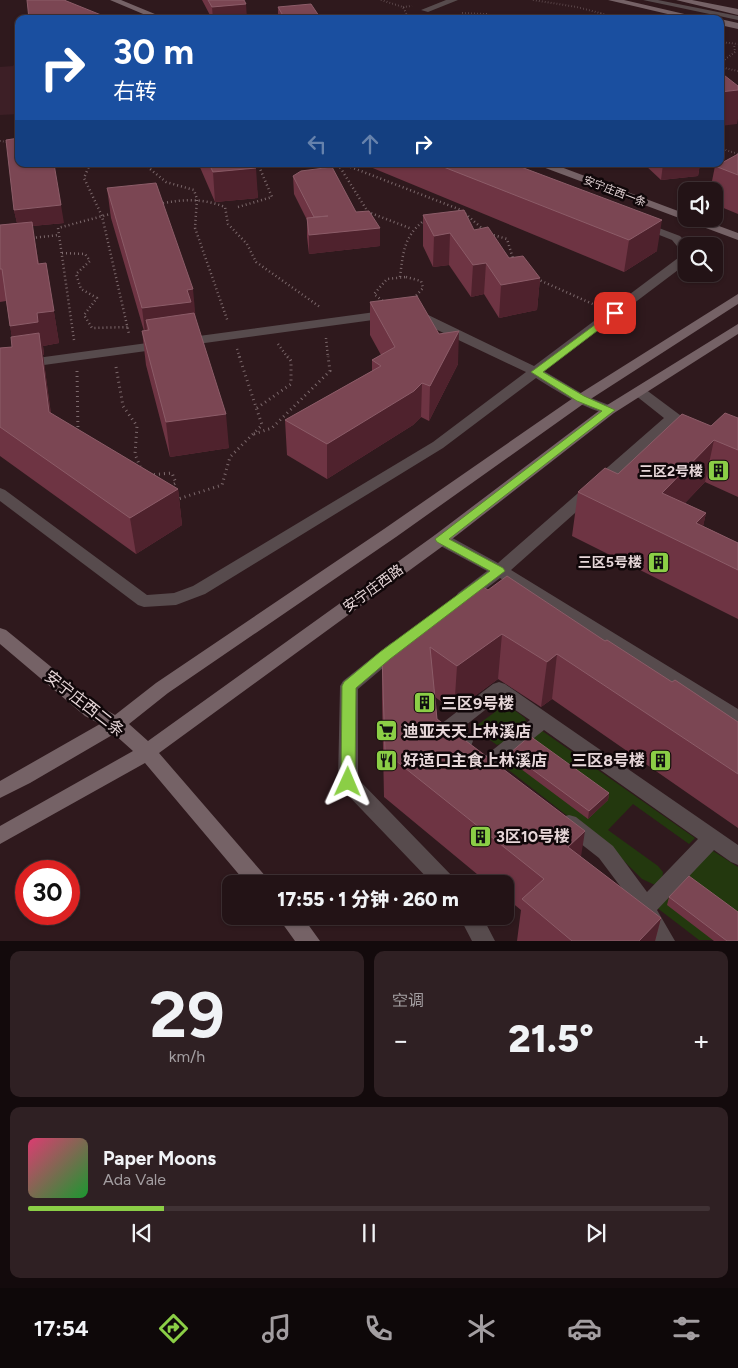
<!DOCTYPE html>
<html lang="zh">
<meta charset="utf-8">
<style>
:root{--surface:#231316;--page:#2f2023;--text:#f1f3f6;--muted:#a39ea1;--line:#403235;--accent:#8bce46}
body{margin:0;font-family:Figtree,"Noto Sans SC",sans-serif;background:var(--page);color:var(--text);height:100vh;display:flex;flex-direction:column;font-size:19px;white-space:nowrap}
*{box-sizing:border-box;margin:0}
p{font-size:16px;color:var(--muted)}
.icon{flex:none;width:28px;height:28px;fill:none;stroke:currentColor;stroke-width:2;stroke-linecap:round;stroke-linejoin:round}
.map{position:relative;height:941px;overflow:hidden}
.details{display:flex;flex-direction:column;gap:10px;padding:10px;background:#130a0c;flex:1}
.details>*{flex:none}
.banner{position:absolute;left:15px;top:15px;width:709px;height:152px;border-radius:10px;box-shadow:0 1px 4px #0004,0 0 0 1px var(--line);background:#1a4fa0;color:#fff;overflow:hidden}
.buttons{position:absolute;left:678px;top:182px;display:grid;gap:10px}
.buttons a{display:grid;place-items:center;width:45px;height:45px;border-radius:10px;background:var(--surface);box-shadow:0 1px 4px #0004,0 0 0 1px var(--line);font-size:25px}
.speed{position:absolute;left:15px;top:860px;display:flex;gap:10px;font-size:25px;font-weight:700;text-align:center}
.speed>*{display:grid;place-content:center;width:65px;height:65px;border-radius:50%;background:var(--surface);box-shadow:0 1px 4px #0004,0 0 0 1px var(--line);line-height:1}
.speed .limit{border:8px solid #d22;background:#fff;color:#111}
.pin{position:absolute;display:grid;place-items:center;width:42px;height:42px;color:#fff;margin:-21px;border-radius:10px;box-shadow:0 2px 8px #0006}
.me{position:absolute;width:55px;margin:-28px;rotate:1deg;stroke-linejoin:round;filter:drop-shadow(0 0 4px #0008)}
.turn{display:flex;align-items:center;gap:18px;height:105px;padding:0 15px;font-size:22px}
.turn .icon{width:65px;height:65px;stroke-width:2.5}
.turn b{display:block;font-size:35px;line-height:42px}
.lanes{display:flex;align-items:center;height:48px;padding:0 15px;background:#0003;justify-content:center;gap:25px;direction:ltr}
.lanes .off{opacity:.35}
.big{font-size:38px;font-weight:800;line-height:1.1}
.details .widget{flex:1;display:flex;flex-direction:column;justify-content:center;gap:8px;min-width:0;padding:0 18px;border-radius:10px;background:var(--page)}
.details .dial{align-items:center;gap:0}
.dial b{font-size:65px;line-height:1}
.song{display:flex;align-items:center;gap:15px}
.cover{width:60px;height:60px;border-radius:8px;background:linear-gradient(135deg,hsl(340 70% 55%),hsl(130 70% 35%))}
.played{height:5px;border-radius:2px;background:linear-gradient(90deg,var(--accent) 20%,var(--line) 20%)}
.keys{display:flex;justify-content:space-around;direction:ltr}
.heat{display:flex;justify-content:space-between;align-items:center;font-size:28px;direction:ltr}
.details .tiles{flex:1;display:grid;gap:10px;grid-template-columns:1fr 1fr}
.widget:last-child{grid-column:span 2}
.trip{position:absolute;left:222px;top:875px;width:292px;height:50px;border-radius:10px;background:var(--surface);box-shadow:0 1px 4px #0004,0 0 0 1px var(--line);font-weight:800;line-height:50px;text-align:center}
.tabs{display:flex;height:80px;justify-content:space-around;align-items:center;background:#0e0809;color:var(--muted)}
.tabs .icon{width:35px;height:35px}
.tabs .current{color:var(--accent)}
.tabs b{font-size:22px;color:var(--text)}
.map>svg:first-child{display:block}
.built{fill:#3d1f26}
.green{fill:#23380e}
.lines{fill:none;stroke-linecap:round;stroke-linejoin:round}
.path-far2{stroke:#7c696c;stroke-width:2;stroke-dasharray:0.5 2.5;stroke-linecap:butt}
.path-far1{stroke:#7c696c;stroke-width:2.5;stroke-dasharray:1 3;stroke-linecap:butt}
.path{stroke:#7c696c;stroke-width:3;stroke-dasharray:1 4;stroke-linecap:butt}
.lane{fill:#574b4d;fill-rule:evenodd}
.street{fill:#574b4d;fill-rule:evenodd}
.secondary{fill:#756266;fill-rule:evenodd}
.wall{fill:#6e3443}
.shaded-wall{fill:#4f222d}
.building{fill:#7b4653;stroke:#8c5c68}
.route{fill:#8bce46;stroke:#5a862e}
.labels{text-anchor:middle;stroke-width:5;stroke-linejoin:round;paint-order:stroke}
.far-street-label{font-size:11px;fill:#e7d7d9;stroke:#100709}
.poi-label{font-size:14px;font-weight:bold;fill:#e7d7d9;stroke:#100709;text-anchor:end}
.street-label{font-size:14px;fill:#e7d7d9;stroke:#100709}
.near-street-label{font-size:16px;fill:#e7d7d9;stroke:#100709}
.near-poi-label{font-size:16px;font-weight:bold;fill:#e7d7d9;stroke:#100709;text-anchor:start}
</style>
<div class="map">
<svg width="738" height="941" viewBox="0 0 738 941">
<rect width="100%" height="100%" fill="#2f191d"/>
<!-- built -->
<path class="built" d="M19,59V114L0,115V67L13,66Z"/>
<!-- green -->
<path class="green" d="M506,704L525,718L527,723L503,743L497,745L473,728Z
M541,730L695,838L689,844L633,804L608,830L658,866L663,872L662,880L655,885L642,879L620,857L497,761Z
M710,849L738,867V940H699L652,904Z"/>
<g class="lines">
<!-- path-far2 -->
<path class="path-far2" d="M381,0L403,7L408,17
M533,0L577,7L622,19
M403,7L412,6
M462,13L486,14L500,19
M382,19L411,17
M599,19L601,13
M720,42L738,44
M720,63L735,52L734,44
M720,67L738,71
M0,141L19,144
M720,148L738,154"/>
<!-- path-far1 -->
<path class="path-far1" d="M90,164L84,178L102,216L129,334
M144,164L166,182L194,190L197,199L195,228L228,322
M338,164L368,212L412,229
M343,164L461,210L484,230
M159,204C183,199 202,198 225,207L228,224L247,244L256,262L320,307
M238,207L272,197L258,164
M490,234L507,239L514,262
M32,238L59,235
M62,253L85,254L90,261L76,274L81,289L97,298L84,315L92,328L128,327
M400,277C403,253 404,235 425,220
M406,277L421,281L423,288L416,296L402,302L398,313L374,294L387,279Z
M537,279L595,305
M326,338L328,358
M74,340L58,228L114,213
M278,344L288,358
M237,349L240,358"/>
<!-- path -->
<path class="path" d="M116,367L123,406L137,426L135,454L141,469
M77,371L78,433
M257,408L291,384V361L288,356
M254,434L272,428L330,371L328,356
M149,475L172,473L176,483L169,487
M175,500L222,485L230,457L262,425L239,356"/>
<!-- lane -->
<path class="lane" d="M643,0H658L738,16V20Z"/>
<!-- street -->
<path class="street" d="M446,0H458L428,12L421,10Z
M643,222L680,236L690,246H686V252H682L672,240L639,227L637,225Z
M686,254V264L544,371L586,396L614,407L616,410L614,413C596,417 552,388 536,378L443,448L205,594L176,605L144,607L138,605L0,501V488L5,490L147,595L174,593L193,586L433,442L526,372L410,317L409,314L410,311H420L534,366L682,255Z
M390,310L396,314L395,317L0,371V363Z
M640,388L645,389L688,421L686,424H675L511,570L738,709V725L731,723L500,578L470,601L464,603L458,601L456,597L458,593L487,571L435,543L433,539L435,535L441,534L447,535L498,563L664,418L635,395L633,392L635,389Z
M397,641L403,643L406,647L403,651L358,689V779L454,878L457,884H433L341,788L338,782L340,686L343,681L391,643Z
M499,682L505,684L738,845V865L731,862L714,850L657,910L675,941H652L626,894L599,858L562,829L559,823L562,817L569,815L576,817L613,846L647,892L698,839L544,730L498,767L491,770L484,767L481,762L484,757L530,720L499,699L461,729L471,736L473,741L471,746C459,750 444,740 439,729L441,724L493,684Z
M459,916H482L495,941H472Z"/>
<!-- secondary -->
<path class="secondary" d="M110,0H121L167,19H155Z
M608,0H624L706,19H689Z
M676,0H692L738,9V15Z
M720,19L738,23V29L720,25Z
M539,164H553L686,214V219H700L738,233V240L540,166Z
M738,294V304L586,402L396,537L168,693L129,724L148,741L435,535L604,407L738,324V334L614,413L447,543L159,753L267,878L270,884H247L145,763L0,844V826L133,751L114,734L30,783L0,798V781L100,724L85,716L0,644V628L6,630L99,706L115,715L156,683L384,529L576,396Z
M277,916H302L320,941H295Z"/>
</g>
<!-- wall -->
<path class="wall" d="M202,0H244L247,19H212Z
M278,7L321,19H278Z
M738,154V214L714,204V191H710L715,166Z
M186,164H254L258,198L215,202L199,165L187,166Z
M363,164H513L657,251L624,272Z
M644,164H700L698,176L661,180Z
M293,176L356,212L380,246L309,254L307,237V220L294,194Z
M107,188L195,315L229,448L170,457L146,365L142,331H144L111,218Z
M14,210L64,223L32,226L39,264L46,263L59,343L43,346L44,355H43L51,414L178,489L182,525L136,554L0,456V348L12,347V337L6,301L0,302V225L17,223Z
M423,215L474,230L509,258L540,278L537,310L499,318L484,294L471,297L449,265L433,267L423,246Z
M370,302L439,334L458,364L429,421L421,417L413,425L327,479L287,455L285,420L372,371V360L381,355L370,335Z
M738,418V497L705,482L685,503L706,513L703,526L738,543V619L572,536L578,492L618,474L711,426Z
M488,590L605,641L738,722V828L552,699L541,707L498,679L454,711L435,697L437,719L581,857L661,918L655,941H517L521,910L506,898V884H489L384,797L382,700V655Z
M510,753L609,793L608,800L588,819L509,760Z
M669,897L738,941H714L667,905Z"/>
<!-- shaded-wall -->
<path class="shaded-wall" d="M246,4L247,19H213L212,7Z
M738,90V119L737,124L720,126V92Z
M187,164H198L199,165L187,166Z
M663,164H700L698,176L661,180Z
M256,168L258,198L215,202L213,172Z
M61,205L64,223L32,226L44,296L18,228L14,210Z
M662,220L657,251L624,272L629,240Z
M380,228V246L309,254V235Z
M450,233L449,265L433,267L434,236Z
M46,263L59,343L43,346L44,355H43L55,447L16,359L10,326L37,313Z
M486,263L484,294L471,297L473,265Z
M540,278L537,310L499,318L501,285Z
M193,289L196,321L146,320L148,341H146L142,308L187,290Z
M459,331L458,364L429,421L430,386Z
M422,383L421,417L413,425L327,479V444Z
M226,414L229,448L170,457L166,422Z
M714,440L705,482L658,531L662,493Z
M178,489L182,525L136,554L130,518Z
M706,513L698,550L696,523Z
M502,634L498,679L454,711L457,666Z
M557,654L552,699L541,707L547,662Z
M609,793L608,800L588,819L589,811Z
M585,831L578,876L568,847Z
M661,918L655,941H639Z"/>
<!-- building -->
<path class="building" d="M27,0H64L111,19H29Z
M208,0H244L246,4L212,7Z
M311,4L321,19H285L278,7Z
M15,36H19V51Z
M720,72L738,86V90L720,92Z
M19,138V164H54L61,205L14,210L6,140Z
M738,154V175L715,166L720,164Z
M209,164H254L256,168L213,172Z
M436,164H513L662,220L629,240Z
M332,167L356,212L369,211L380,228L309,235L307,218L328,216L314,217L293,176L301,171Z
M156,183L193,289L187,290L191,302L142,308L107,188Z
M464,210L474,230L488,227L509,258L523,256L540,278L501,285L486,263L473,265L450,233L434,236L423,215Z
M32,222L38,264L46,263L54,311L37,313L38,322L10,326L2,269H0V225Z
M417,296L439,334L459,331L430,386L422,383L414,391L327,444L285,420L381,366L372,360L395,347L370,302Z
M194,313L226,414L166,422L142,331L149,330L146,320Z
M39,333L49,412L178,489L130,518L0,427V348L12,347L11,337Z
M725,413L738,418V450L714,440L662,493L706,513L696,523L738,543V570L578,492L605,468L618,474L682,414L711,426Z
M507,576L605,641L607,640L672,682L675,680L738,722V774L557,654L547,662L502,634L457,666L430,647L437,719L585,831L568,847L661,918L639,941H572L522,899L544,879L385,752L382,655L478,584L488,590Z
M530,736L609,793L589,811L510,753Z
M689,876L738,912V941H727L669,897Z"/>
<!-- route -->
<path class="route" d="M615,310L618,311V315L543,372L584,396L615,410L449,539L503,568L505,571L390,659L356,688L355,782L353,786L348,788L343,786L341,782L342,686L344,682L380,652L490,571L437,542L435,539L602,411L577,401L531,372Z"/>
<!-- icons -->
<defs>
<symbol id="building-square" viewBox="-11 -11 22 22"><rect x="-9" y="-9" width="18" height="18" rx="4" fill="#8bce46" stroke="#100709"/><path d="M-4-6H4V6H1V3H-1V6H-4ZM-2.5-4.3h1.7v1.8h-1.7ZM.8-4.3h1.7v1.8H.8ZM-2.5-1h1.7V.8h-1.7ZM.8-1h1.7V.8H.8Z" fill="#111"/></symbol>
<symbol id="supermarket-square" viewBox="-11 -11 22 22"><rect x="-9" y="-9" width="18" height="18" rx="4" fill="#8bce46" stroke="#100709"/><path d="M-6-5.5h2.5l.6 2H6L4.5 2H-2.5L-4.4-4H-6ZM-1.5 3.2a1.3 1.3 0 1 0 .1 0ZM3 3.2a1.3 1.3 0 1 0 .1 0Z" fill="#111"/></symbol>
<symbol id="restaurant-square" viewBox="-11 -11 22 22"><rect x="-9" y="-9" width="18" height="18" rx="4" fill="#8bce46" stroke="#100709"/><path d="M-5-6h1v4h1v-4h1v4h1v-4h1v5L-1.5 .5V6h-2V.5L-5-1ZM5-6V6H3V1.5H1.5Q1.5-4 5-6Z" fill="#111"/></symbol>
</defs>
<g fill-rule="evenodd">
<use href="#building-square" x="706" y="458" width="25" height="25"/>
<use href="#building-square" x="646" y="550" width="25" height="25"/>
<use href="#building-square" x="412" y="690" width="25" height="25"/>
<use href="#supermarket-square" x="374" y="718" width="25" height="25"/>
<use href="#restaurant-square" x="374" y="748" width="25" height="25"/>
<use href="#building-square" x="648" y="748" width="25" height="25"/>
<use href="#building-square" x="468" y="824" width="25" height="25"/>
</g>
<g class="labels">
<!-- far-street labels -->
<g class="far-street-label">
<text transform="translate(615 191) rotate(21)" y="4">安宁庄西一条</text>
</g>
<!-- poi labels -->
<g class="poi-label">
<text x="703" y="476">三区2号楼</text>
<text x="642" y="567">三区5号楼</text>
</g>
<!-- street labels -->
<g class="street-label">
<text transform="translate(373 588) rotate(-36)" y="5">安宁庄西路</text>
</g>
<!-- near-street labels -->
<g class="near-street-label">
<text transform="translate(85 703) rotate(38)" y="6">安宁庄西二条</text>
</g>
<!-- near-poi labels -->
<g class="near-poi-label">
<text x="441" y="709">三区9号楼</text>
<text x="403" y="737">迪亚天天上林溪店</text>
<text x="403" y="766">好适口主食上林溪店</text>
<text x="645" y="766" text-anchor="end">三区8号楼</text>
<text x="496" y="842">3区10号楼</text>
</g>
</g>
</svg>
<div class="buttons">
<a><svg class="icon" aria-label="sound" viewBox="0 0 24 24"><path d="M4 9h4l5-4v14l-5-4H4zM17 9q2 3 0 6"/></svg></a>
<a><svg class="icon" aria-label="search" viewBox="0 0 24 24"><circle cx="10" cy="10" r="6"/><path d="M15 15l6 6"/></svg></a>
</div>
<div class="speed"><div class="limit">30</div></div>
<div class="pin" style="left:615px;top:313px;background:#d93025"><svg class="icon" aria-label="arrive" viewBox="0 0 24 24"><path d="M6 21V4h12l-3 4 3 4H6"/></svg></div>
<svg class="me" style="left:348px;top:782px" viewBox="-20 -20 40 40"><path d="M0-17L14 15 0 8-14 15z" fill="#8bce46" stroke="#fff" stroke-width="4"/></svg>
<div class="trip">17:55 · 1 分钟 · 260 m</div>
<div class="banner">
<div class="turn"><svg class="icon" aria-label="right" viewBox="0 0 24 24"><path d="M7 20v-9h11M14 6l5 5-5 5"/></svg><div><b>30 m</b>右转</div></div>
<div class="lanes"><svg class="icon off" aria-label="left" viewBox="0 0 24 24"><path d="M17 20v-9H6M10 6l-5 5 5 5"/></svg><svg class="icon off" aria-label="ahead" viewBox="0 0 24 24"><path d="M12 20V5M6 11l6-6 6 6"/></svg><svg class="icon" aria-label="right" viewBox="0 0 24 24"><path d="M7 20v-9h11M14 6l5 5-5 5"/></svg></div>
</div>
</div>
<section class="details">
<div class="tiles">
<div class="widget dial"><b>29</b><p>km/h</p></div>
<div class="widget"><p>空调</p>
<div class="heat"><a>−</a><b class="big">21.5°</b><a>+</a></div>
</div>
<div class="widget">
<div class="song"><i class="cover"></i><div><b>Paper Moons</b><p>Ada Vale</p></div></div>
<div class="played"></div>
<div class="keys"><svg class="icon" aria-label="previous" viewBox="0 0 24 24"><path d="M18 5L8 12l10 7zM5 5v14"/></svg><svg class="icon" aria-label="pause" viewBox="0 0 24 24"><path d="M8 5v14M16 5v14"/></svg><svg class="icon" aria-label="next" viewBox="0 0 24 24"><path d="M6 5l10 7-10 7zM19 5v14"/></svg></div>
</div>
</div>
</section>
<nav class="tabs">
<b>17:54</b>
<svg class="icon current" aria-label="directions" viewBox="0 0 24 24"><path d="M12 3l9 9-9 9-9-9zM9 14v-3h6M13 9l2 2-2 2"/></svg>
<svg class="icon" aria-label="music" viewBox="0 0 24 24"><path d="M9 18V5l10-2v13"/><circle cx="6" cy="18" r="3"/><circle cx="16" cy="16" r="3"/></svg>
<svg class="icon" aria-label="phone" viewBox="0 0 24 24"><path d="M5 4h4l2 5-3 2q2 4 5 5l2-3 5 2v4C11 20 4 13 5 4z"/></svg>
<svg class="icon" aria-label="climate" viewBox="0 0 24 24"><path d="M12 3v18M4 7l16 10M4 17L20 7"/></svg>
<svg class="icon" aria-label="car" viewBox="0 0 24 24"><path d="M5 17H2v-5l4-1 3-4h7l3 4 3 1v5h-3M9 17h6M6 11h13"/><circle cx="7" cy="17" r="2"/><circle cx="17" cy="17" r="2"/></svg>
<svg class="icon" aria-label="filters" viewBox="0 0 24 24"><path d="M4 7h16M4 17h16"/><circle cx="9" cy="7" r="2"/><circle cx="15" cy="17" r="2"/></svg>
</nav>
